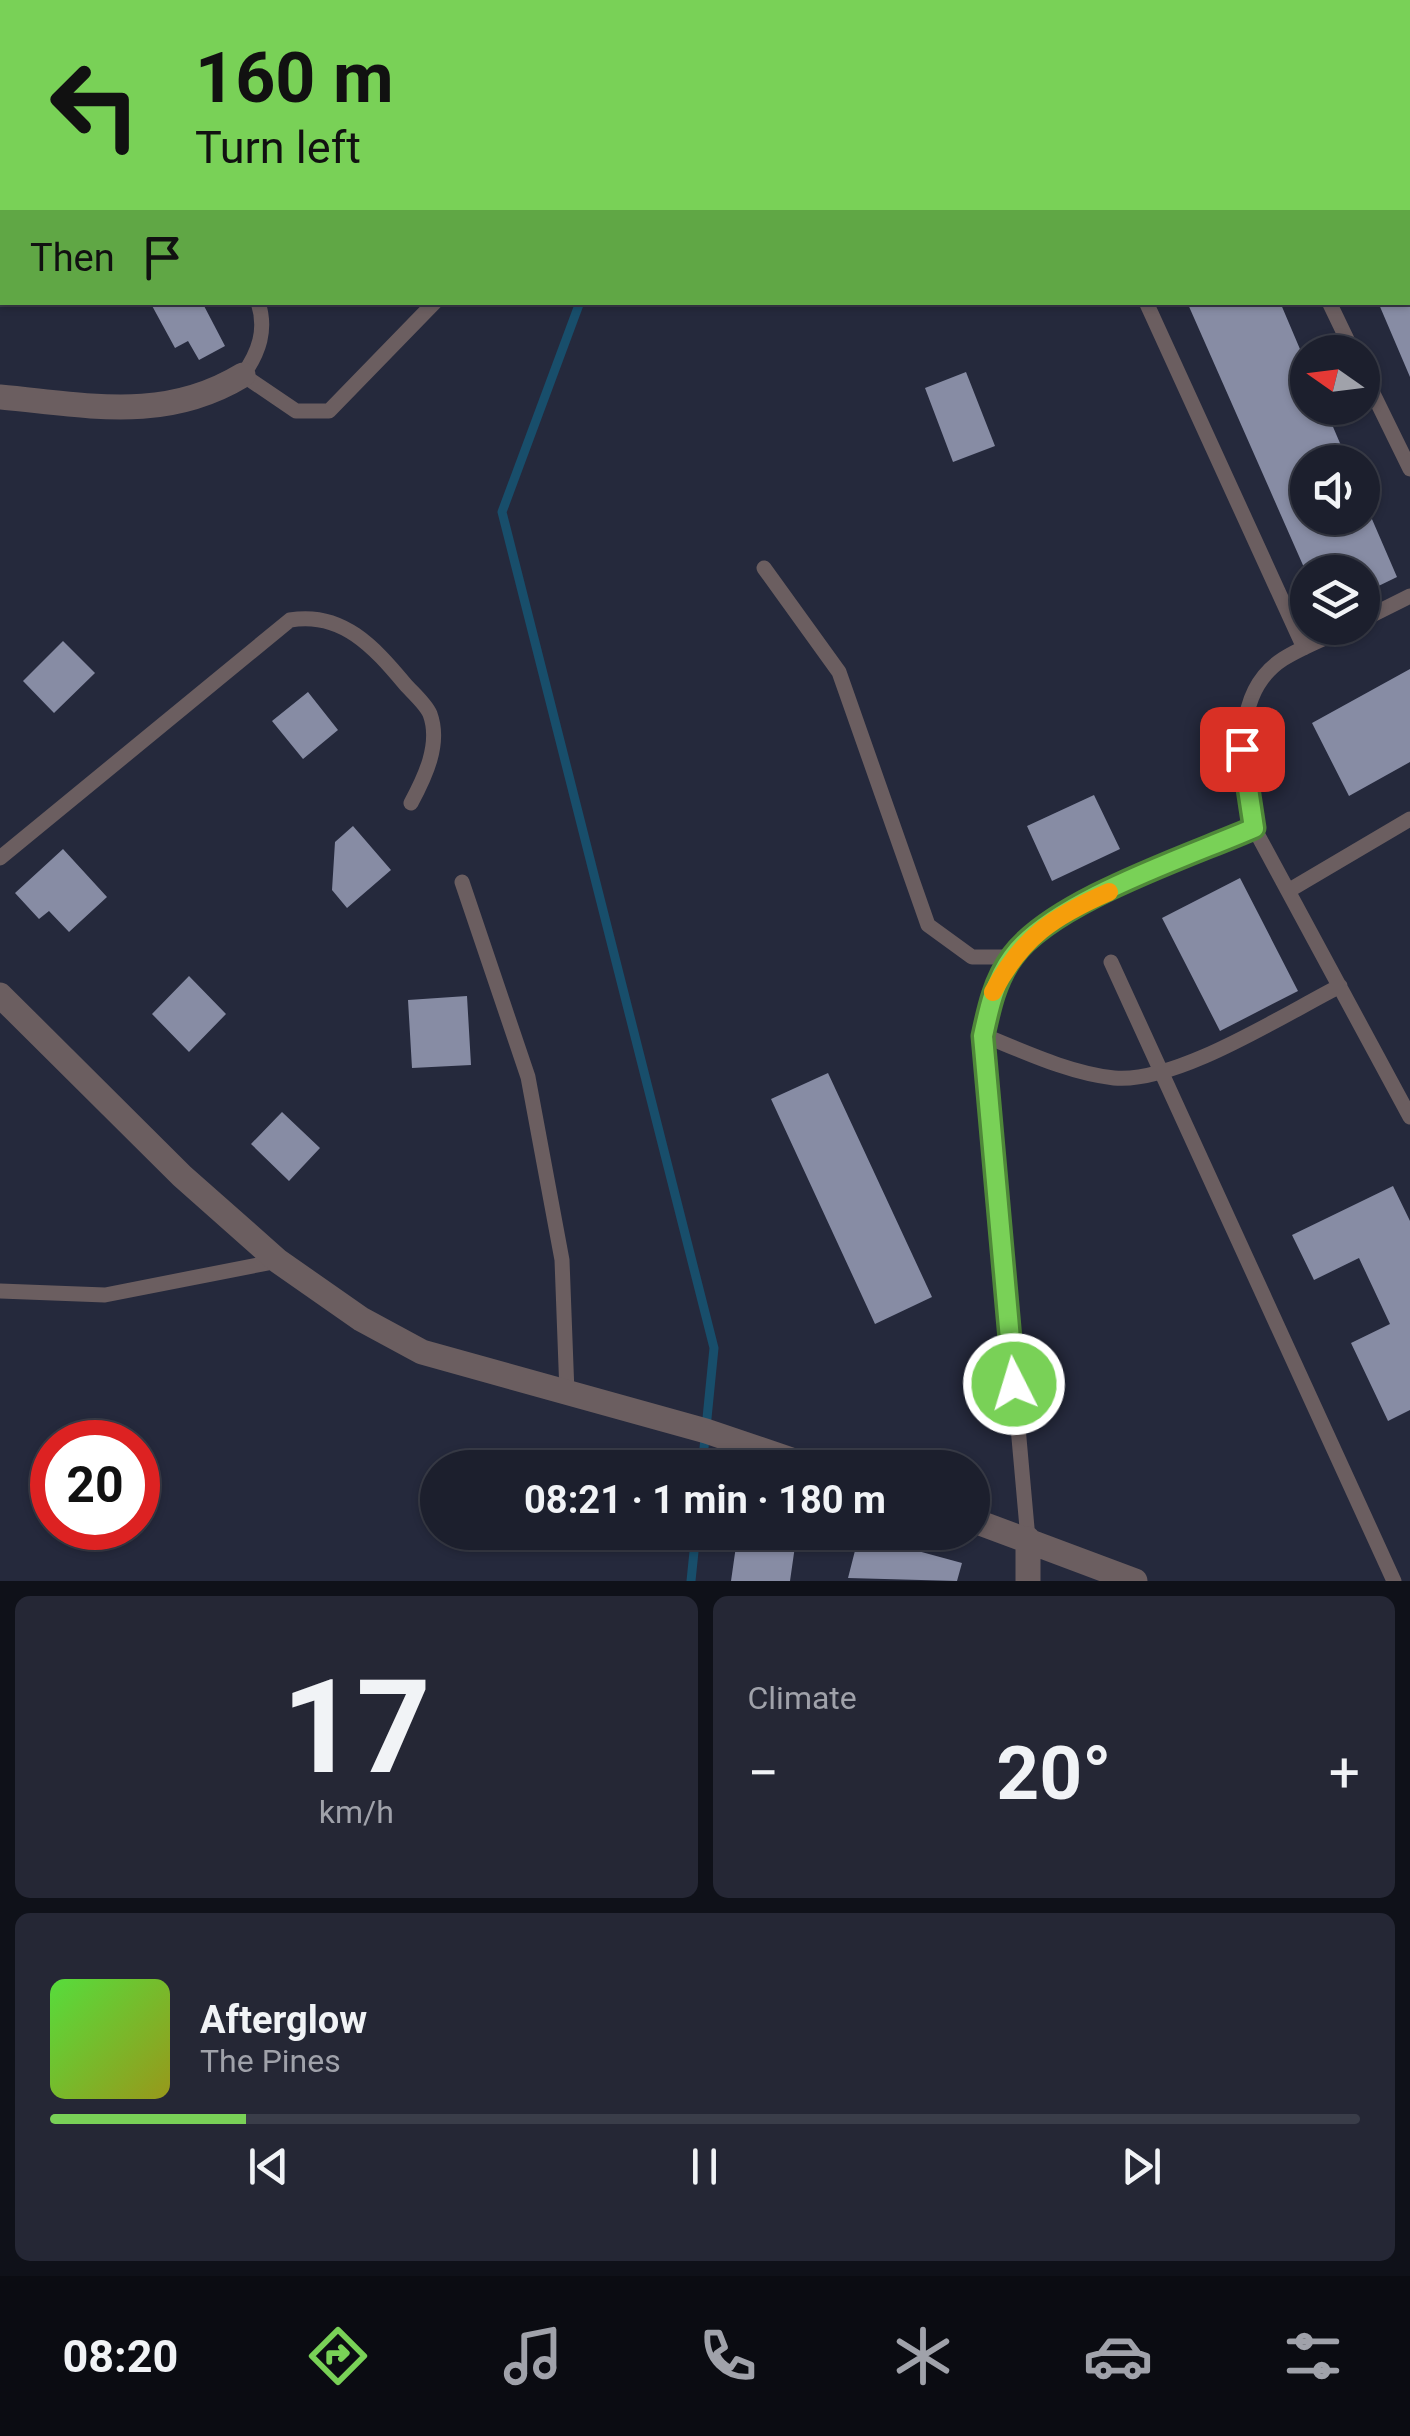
<!DOCTYPE html>
<meta charset="utf-8">
<style>
:root{--surface:#1c1f2d;--page:#252735;--text:#f1f3f6;--muted:#a0a2aa;--line:#3a3d49;--accent:#79d157}
body{margin:0;font-family:Roboto,sans-serif;background:var(--page);color:var(--text);height:100vh;display:flex;flex-direction:column;font-size:38px;white-space:nowrap}
*{box-sizing:border-box;margin:0}
p{font-size:32px;color:var(--muted)}
.icon{flex:none;width:55px;height:55px;fill:none;stroke:currentColor;stroke-width:2;stroke-linecap:round;stroke-linejoin:round}
.map{position:relative;height:1581px;overflow:hidden}
.panel{display:flex;flex-direction:column;gap:15px;padding:15px;background:#0f1119;flex:1}
.panel>*{flex:none}
.guide{position:absolute;left:0px;top:0px;width:1410px;height:305px;box-shadow:0 2px 8px #0004,0 0 0 2px var(--line);background:#79d157;color:#111;overflow:hidden}
.needle{width:65px;rotate:284deg}
.fabs{position:absolute;left:1290px;top:335px;display:grid;gap:20px}
.fabs a{display:grid;place-items:center;width:90px;height:90px;border-radius:50%;background:var(--surface);box-shadow:0 2px 8px #0004,0 0 0 2px var(--line);font-size:50px}
.speed{position:absolute;left:30px;top:1420px;display:flex;gap:20px;font-size:50px;font-weight:700;text-align:center}
.speed>*{display:grid;place-content:center;width:130px;height:130px;border-radius:50%;background:var(--surface);box-shadow:0 2px 8px #0004,0 0 0 2px var(--line);line-height:1}
.speed .limit{border:15px solid #d22;background:#fff;color:#111}
.pin{position:absolute;display:grid;place-items:center;width:85px;height:85px;color:#fff;margin:-42px;border-radius:20px;box-shadow:0 5px 15px #0006}
.me{position:absolute;width:110px;margin:-55px;rotate:355deg;stroke-linejoin:round;filter:drop-shadow(0 0 8px #0008)}
.turn{display:flex;align-items:center;gap:35px;height:210px;padding:0 30px;font-size:45px}
.turn .icon{width:130px;height:130px;stroke-width:2.5}
.turn b{display:block;font-size:70px;line-height:85px}
.then{display:flex;align-items:center;height:95px;padding:0 30px;background:#0003;gap:20px;font-size:38px}
.big{font-size:75px;font-weight:700;line-height:1.1}
.panel .widget{flex:1;display:flex;flex-direction:column;justify-content:center;gap:15px;min-width:0;padding:0 35px;border-radius:15px;background:var(--page)}
.panel .dial{align-items:center;gap:0}
.dial b{font-size:130px;line-height:1}
.song{display:flex;align-items:center;gap:30px}
.cover{width:120px;height:120px;border-radius:15px;background:linear-gradient(135deg,hsl(110 70% 55%),hsl(60 70% 35%))}
.played{height:10px;border-radius:5px;background:linear-gradient(90deg,var(--accent) 15%,var(--line) 15%)}
.keys{display:flex;justify-content:space-around;direction:ltr}
.heat{display:flex;justify-content:space-between;align-items:center;font-size:55px;direction:ltr}
.panel .tiles{flex:1;display:grid;gap:15px;grid-template-columns:1fr 1fr}
.widget:last-child{grid-column:span 2}
.trip{position:absolute;left:420px;top:1450px;width:570px;height:100px;border-radius:50px;background:var(--surface);box-shadow:0 2px 8px #0004,0 0 0 2px var(--line);font-weight:700;line-height:100px;text-align:center}
.tabs{display:flex;height:160px;justify-content:space-around;align-items:center;background:#0b0c12;color:var(--muted)}
.tabs .icon{width:70px;height:70px}
.tabs .active{color:var(--accent)}
.tabs b{font-size:45px;color:var(--text)}
.map>svg:first-child{display:block}
.lines{fill:none;stroke-linecap:round;stroke-linejoin:round}
.stream{stroke:#184e6b;stroke-width:9}
.building{fill:#878ca4}
.service{stroke:#6b5e60;stroke-width:15}
.minor{stroke:#6b5e60;stroke-width:25}
.rail{stroke:#7d8191;stroke-width:8;stroke-dasharray:20 10;stroke-linecap:butt}
.route-casing{stroke:#4f8839;stroke-width:25}
.route{stroke:#79d157;stroke-width:18}
.slow{stroke:#f59e0b;stroke-width:18}
</style>
<div class="map">
<svg width="1410" height="1581" viewBox="0 0 1410 1581">
<rect width="100%" height="100%" fill="#25293c"/>
<g class="lines">
<!-- stream -->
<path class="stream" d="M506,0L508,2
M713,2L714,0
M580,302L502,512L714,1348L702,1468
M691,1581L696,1532"/>
</g>
<!-- building -->
<path class="building" d="M150,302H202L225,346L199,360L188,341L175,348Z
M1187,302H1280L1308,368V408H1325L1348,462H1308V518H1362V496L1397,577L1362,594V572H1306Z
M1378,302H1410V377Z
M966,372L995,446L953,462L925,388Z
M63,641L95,673L54,713L23,681Z
M1410,669V762L1349,796L1312,723Z
M308,692L338,730L303,759L272,721Z
M1094,795L1120,849L1052,881L1027,826Z
M353,826L391,870L347,908L332,890L335,842Z
M63,849L107,897L69,932L49,911L39,919L15,893Z
M1240,878L1298,991L1220,1031L1162,918Z
M189,976L226,1014L189,1052L152,1014Z
M467,996L471,1065L412,1068L408,1000Z
M828,1073L932,1297L875,1324L771,1099Z
M282,1112L320,1148L289,1181L251,1144Z
M1393,1186L1410,1221V1410L1388,1421L1351,1343L1390,1324L1359,1258L1314,1280L1292,1235Z
M738,1532H781V1537L796,1539L790,1581H731Z
M859,1535L962,1563L957,1581L848,1578Z"/>
<g class="lines">
<!-- service -->
<path class="service" d="M112,0L114,2
M658,2L661,0
M258,302C267,330 259,352 243,375L296,411H329L435,302
M1146,302L1304,648
M1329,302L1353,352
M1362,371L1410,469
M764,568L839,672L928,925L972,957H1011
M1362,620L1410,596
M1254,828L1410,1117
M0,858L290,620C342,611 374,647 405,684C412,692 426,704 430,714C441,744 425,777 411,803
M462,882L528,1077L562,1260L567,1393
M1288,891L1410,819
M1111,962L1394,1581
M983,1035C1025,1052 1069,1073 1114,1078C1176,1084 1283,1015 1340,986
M0,1291L105,1295L278,1261
M1028,1539L983,1035C989,1008 995,980 1012,957C1052,901 1190,857 1254,828C1246,774 1226,696 1283,659C1302,647 1326,638 1347,628"/>
<!-- minor -->
<path class="minor" d="M0,397C88,405 164,423 243,375
M0,995L182,1176L278,1261L361,1319L422,1352L706,1431L815,1468
M972,1520L1135,1581
M1028,1581V1539"/>
<!-- rail -->
<path class="rail" d="M1326,0L1328,2
M1353,0L1355,2
M1385,0L1386,2
M1408,31L1410,35
M1408,73L1410,76
M1408,106L1410,110"/>
</g>
<g class="lines">
<defs>
<path id="route" d="M1014,1384L983,1036C989,1008 995,980 1012,957C1052,901 1190,856 1254,828L1242,749"/>
</defs>
<!-- route casing -->
<use href="#route" class="route-casing"/>
<!-- route -->
<use href="#route" class="route"/>
<!-- slow -->
<path class="slow" d="M993,992C1022,937 1054,916 1109,892"/>
</g>
</svg>
<div class="fabs">
<a><svg class="needle" viewBox="-14 -14 28 28"><path d="M0-13l5 13h-10z" fill="#e53935"/><path d="M0 13l5-13h-10z" fill="#a0a2aa"/></svg></a>
<a><svg class="icon" aria-label="sound" viewBox="0 0 24 24"><path d="M4 9h4l5-4v14l-5-4H4zM17 9q2 3 0 6"/></svg></a>
<a><svg class="icon" aria-label="layers" viewBox="0 0 24 24"><path d="M12 4l9 5-9 5-9-5zM3 14l9 5 9-5"/></svg></a>
</div>
<div class="speed"><div class="limit">20</div></div>
<div class="pin" style="left:1242px;top:749px;background:#d93025"><svg class="icon" aria-label="arrive" viewBox="0 0 24 24"><path d="M6 21V4h12l-3 4 3 4H6"/></svg></div>
<svg class="me" style="left:1014px;top:1384px" viewBox="-20 -20 40 40"><circle r="17" fill="#79d157" stroke="#fff" stroke-width="3"/><path d="M0-11L8 9 0 5-8 9z" fill="#fff"/></svg>
<div class="trip">08:21 · 1 min · 180 m</div>
<div class="guide">
<div class="turn"><svg class="icon" aria-label="left" viewBox="0 0 24 24"><path d="M17 20v-9H6M10 6l-5 5 5 5"/></svg><div><b>160 m</b>Turn left</div></div>
<div class="then">Then<svg class="icon" aria-label="arrive" viewBox="0 0 24 24"><path d="M6 21V4h12l-3 4 3 4H6"/></svg></div>
</div>
</div>
<section class="panel">
<div class="tiles">
<div class="widget dial"><b>17</b><p>km/h</p></div>
<div class="widget"><p>Climate</p>
<div class="heat"><a>−</a><b class="big">20°</b><a>+</a></div>
</div>
<div class="widget">
<div class="song"><i class="cover"></i><div><b>Afterglow</b><p>The Pines</p></div></div>
<div class="played"></div>
<div class="keys"><svg class="icon" aria-label="previous" viewBox="0 0 24 24"><path d="M18 5L8 12l10 7zM5 5v14"/></svg><svg class="icon" aria-label="pause" viewBox="0 0 24 24"><path d="M8 5v14M16 5v14"/></svg><svg class="icon" aria-label="next" viewBox="0 0 24 24"><path d="M6 5l10 7-10 7zM19 5v14"/></svg></div>
</div>
</div>
</section>
<nav class="tabs">
<b>08:20</b>
<svg class="icon active" aria-label="directions" viewBox="0 0 24 24"><path d="M12 3l9 9-9 9-9-9zM9 14v-3h6M13 9l2 2-2 2"/></svg>
<svg class="icon" aria-label="music" viewBox="0 0 24 24"><path d="M9 18V5l10-2v13"/><circle cx="6" cy="18" r="3"/><circle cx="16" cy="16" r="3"/></svg>
<svg class="icon" aria-label="phone" viewBox="0 0 24 24"><path d="M5 4h4l2 5-3 2q2 4 5 5l2-3 5 2v4C11 20 4 13 5 4z"/></svg>
<svg class="icon" aria-label="climate" viewBox="0 0 24 24"><path d="M12 3v18M4 7l16 10M4 17L20 7"/></svg>
<svg class="icon" aria-label="car" viewBox="0 0 24 24"><path d="M5 17H2v-5l4-1 3-4h7l3 4 3 1v5h-3M9 17h6M6 11h13"/><circle cx="7" cy="17" r="2"/><circle cx="17" cy="17" r="2"/></svg>
<svg class="icon" aria-label="filters" viewBox="0 0 24 24"><path d="M4 7h16M4 17h16"/><circle cx="9" cy="7" r="2"/><circle cx="15" cy="17" r="2"/></svg>
</nav>
